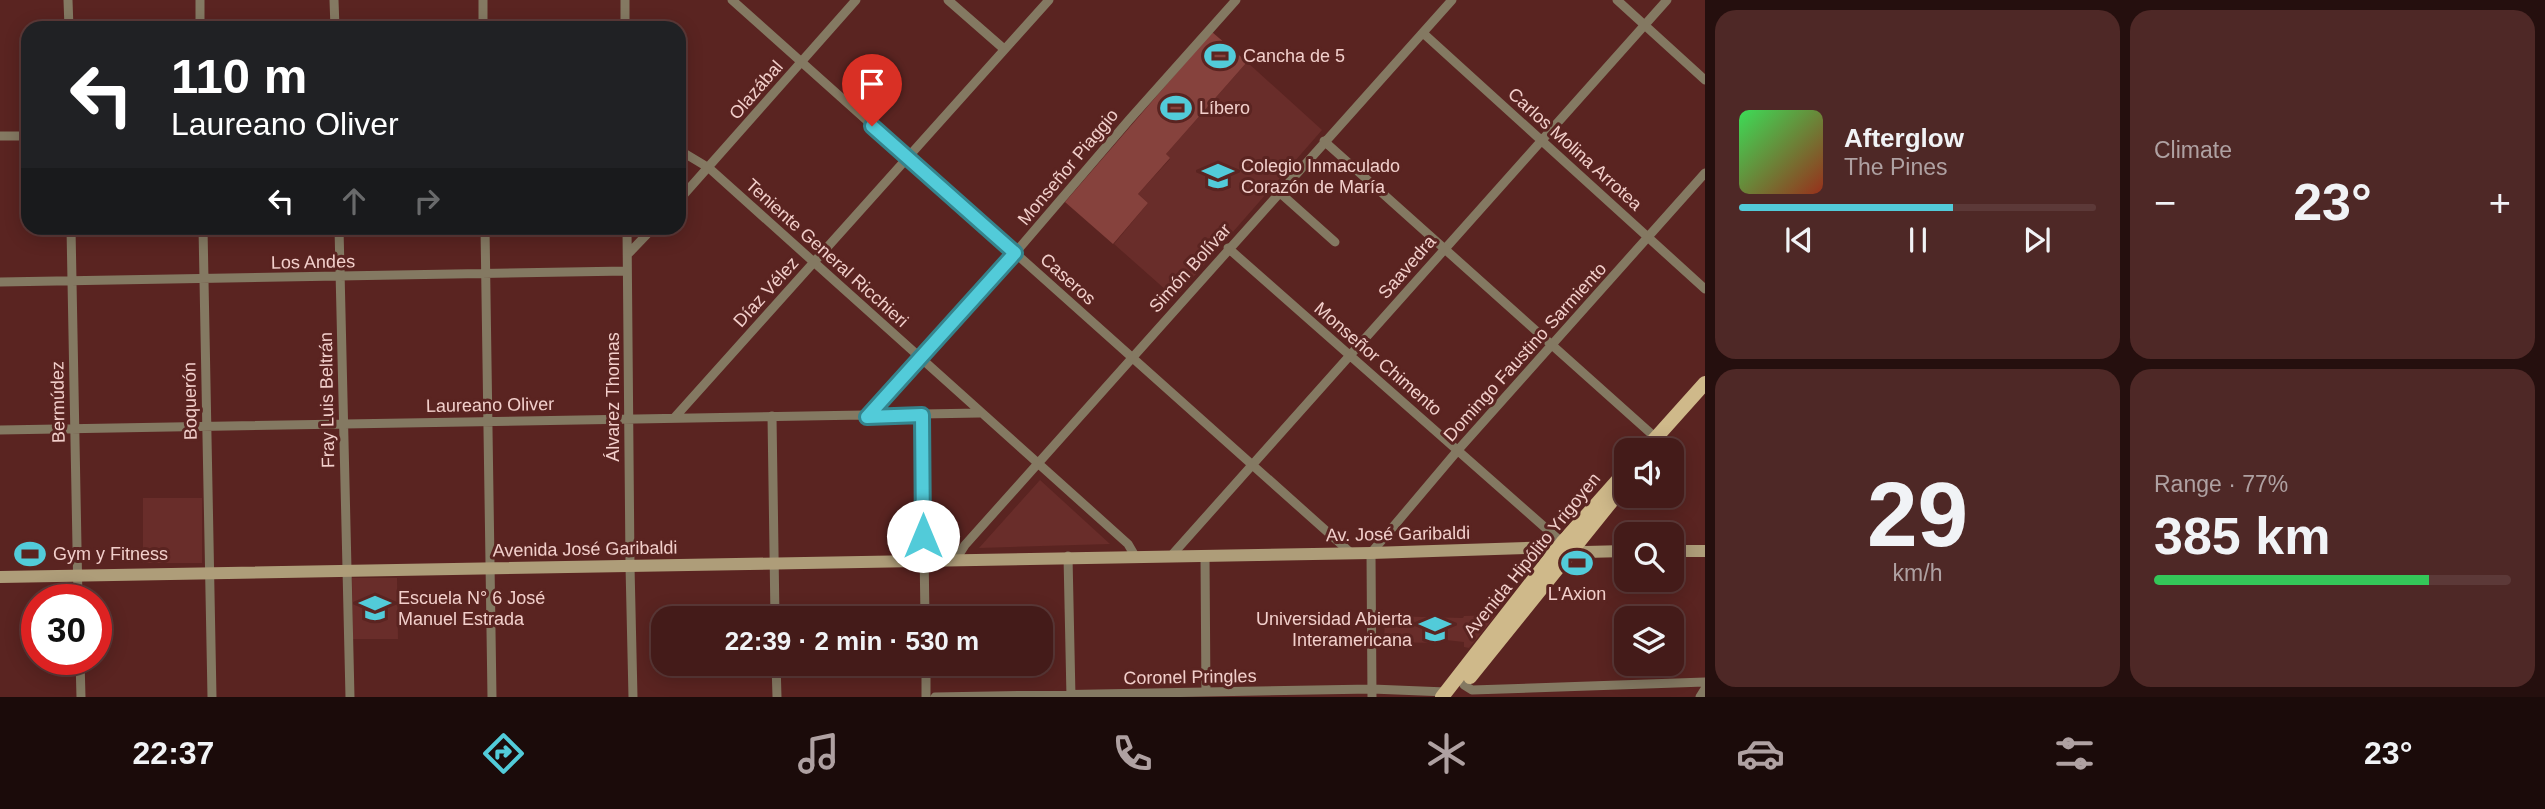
<!DOCTYPE html>
<meta charset="utf-8">
<style>
:root{--surface:#441b19;--page:#4e2826;--text:#f1f3f6;--muted:#afa1a2;--line:#5c3938;--accent:#52cbd9}
body{margin:0;font-family:Helvetica,sans-serif;background:var(--page);color:var(--text);height:100vh;display:flex;flex-direction:column;font-size:26px;white-space:nowrap}
*{box-sizing:border-box;margin:0}
p{font-size:23px;color:var(--muted)}
.icon{flex:none;width:38px;height:38px;fill:none;stroke:currentColor;stroke-width:2;stroke-linecap:round;stroke-linejoin:round}
.map{position:relative;flex:1;overflow:hidden}
.drawer{display:flex;flex-direction:column;gap:10px;padding:10px;background:#250f0e;width:840px}
.drawer>*{flex:none}
.banner{position:absolute;left:21px;top:21px;width:665px;height:214px;border-radius:21px;box-shadow:0 4px 18px #0003,0 0 0 2px var(--line);background:#202124;color:#fff;overflow:hidden}
.controls{position:absolute;left:1614px;top:438px;display:grid;gap:14px}
.controls a{display:grid;place-items:center;width:70px;height:70px;border-radius:14px;background:var(--surface);box-shadow:0 4px 18px #0003,0 0 0 2px var(--line);font-size:35px}
.speed{position:absolute;left:21px;top:584px;display:flex;gap:14px;font-size:35px;font-weight:700;text-align:center}
.speed>*{display:grid;place-content:center;width:91px;height:91px;border-radius:50%;background:var(--surface);box-shadow:0 4px 18px #0003,0 0 0 2px var(--line);line-height:1}
.speed .limit{border:10px solid #d22;background:#fff;color:#111}
.pin{position:absolute;display:grid;place-items:center;width:60px;height:60px;color:#fff;margin:-72px -30px;border-radius:50% 50% 50% 0;rotate:-45deg;box-shadow:0 0 7px #0007}
.pin .icon{rotate:45deg}
.me{position:absolute;width:77px;margin:-38px;rotate:0deg;stroke-linejoin:round;filter:drop-shadow(0 0 5px #0008)}
.turn{display:flex;align-items:center;gap:24px;height:147px;padding:0 35px;font-size:32px}
.turn .icon{width:91px;height:91px;stroke-width:2.5}
.turn b{display:block;font-size:49px;line-height:60px}
.lanes{display:flex;align-items:center;height:66px;padding:0 35px;background:#0003;justify-content:center;gap:35px;direction:ltr}
.lanes .off{opacity:.35}
.big{font-size:52px;font-weight:700;line-height:1.1}
.drawer .tile{flex:1;display:flex;flex-direction:column;justify-content:center;gap:10px;min-width:0;padding:0 24px;border-radius:21px;background:var(--page)}
.drawer .dial{align-items:center;gap:0}
.dial b{font-size:91px;line-height:1}
.song{display:flex;align-items:center;gap:21px}
.cover{width:84px;height:84px;border-radius:10px;background:linear-gradient(135deg,hsl(130 70% 55%),hsl(10 70% 35%))}
.played{height:7px;border-radius:4px;background:linear-gradient(90deg,var(--accent) 60%,var(--line) 60%)}
.keys{display:flex;justify-content:space-around;direction:ltr}
.heat{display:flex;justify-content:space-between;align-items:center;font-size:38px;direction:ltr}
.charge{height:10px;border-radius:5px;background:linear-gradient(90deg,#34c759 77%,var(--line) 0)}
.drawer .tiles{flex:1;display:grid;gap:10px;grid-template-columns:repeat(2,1fr)}
.trip{position:absolute;left:651px;top:606px;width:402px;height:70px;border-radius:21px;background:var(--surface);box-shadow:0 4px 18px #0003,0 0 0 2px var(--line);font-weight:700;line-height:70px;text-align:center}
.tabs{display:flex;height:112px;justify-content:space-around;align-items:center;background:#1b0b0a;color:var(--muted)}
.tabs .icon{width:49px;height:49px}
.tabs .selected{color:var(--accent)}
.tabs b{font-size:32px;color:var(--text)}
main{display:flex;flex:1;min-height:0}
.map>svg:first-child{display:block}
.built{fill:#692d2a}
.green{fill:#86423d}
.lines{fill:none;stroke-linecap:round;stroke-linejoin:round}
.minor{stroke:#847962;stroke-width:9}
.secondary{stroke:#ae9d79;stroke-width:12}
.primary{stroke:#cfb98a;stroke-width:14}
.route-casing{stroke:#35848d;stroke-width:18}
.route{stroke:#52cbd9;stroke-width:12}
.labels{text-anchor:middle;stroke-width:6;stroke-linejoin:round;paint-order:stroke}
.poi-label{font-size:18px;fill:#f2cfcb;stroke:#5a2421;text-anchor:start}
.street-label{font-size:18px;fill:#f2cfcb;stroke:#5a2421}
</style>
<main>
<div class="map">
<svg width="1705" height="697" viewBox="0 0 1705 697">
<rect width="100%" height="100%" fill="#5a2421"/>
<!-- built -->
<path class="built" d="M1247,62L1322,130L1175,298L1114,244L1148,203L1138,194L1170,159L1166,154Z
M1040,480L1110,544L979,548Z
M143,498H202V563H143Z
M352,578H397L398,639H353Z
M1496,615L1469,648L1464,647V642L1437,639V643L1384,642L1385,616L1463,618L1464,616Z"/>
<!-- green -->
<path class="green" d="M1212,32L1247,62L1166,154L1170,158L1138,194L1148,203L1113,244L1065,202Z"/>
<g class="lines">
<!-- minor -->
<path class="minor" d="M68,0L69,28
M200,0V28
M334,0L335,28
M483,0V28
M625,0V28
M732,0L1351,553
M948,0L1004,49
M1617,0L1705,80
M1423,33L1705,289
M0,136H28
M1324,141L1656,438
M679,150L709,168L1128,544L1135,556
M1279,192L1335,242
M679,200L856,0
M71,228L78,600
M203,228L212,697
M339,228L350,697
M485,228L492,697
M627,228L630,566L633,697
M1228,248L1566,546
M628,254L653,228
M0,282L627,271
M922,415L925,618
M772,416L775,618
M675,417L1049,0
M867,417L1015,253L1129,120L1236,0
M0,430L980,413
M1068,556L1071,697
M1171,556L1667,0
M1205,556L1206,697
M956,559L965,545L1452,0
M80,660L81,697
M776,663L777,697
M926,663V697
M1464,685L1472,690L1705,682
M935,697L1372,689L1446,692
M1372,697L1371,553L1458,450L1705,173
M1700,697L1705,689"/>
<!-- secondary -->
<path class="secondary" d="M1671,551H1705
M0,577L1371,553L1558,547L1585,552L1626,551"/>
<!-- primary -->
<path class="primary" d="M1645,450L1705,383
M1470,677L1611,502
M1442,697L1562,543L1626,471"/>
</g>
<g class="lines">
<defs>
<path id="route" d="M872,126L1015,253L867,417L922,415L923,536"/>
</defs>
<!-- route casing -->
<use href="#route" class="route-casing"/>
<!-- route -->
<use href="#route" class="route"/>
</g>
<!-- icons -->
<defs>
<symbol id="stadium-bare" viewBox="-9 -9 18 18"><path d="M0-5a6.5 5 0 1 0 0 10a6.5 5 0 1 0 0-10ZM-3.5-1.8h7v3.6h-7Z" fill="#52cbd9" stroke="#5a2421" stroke-width="2.5" paint-order="stroke"/></symbol>
<symbol id="school-bare" viewBox="-9 -9 18 18"><path d="M0-5L7-2L0 1L-7-2ZM-4 1L0 2.5L4 1V4Q0 6-4 4Z" fill="#52cbd9" stroke="#5a2421" stroke-width="2.5" paint-order="stroke"/></symbol>
<symbol id="university-bare" viewBox="-9 -9 18 18"><path d="M0-5L7-2L0 1L-7-2ZM-4 1L0 2.5L4 1V4Q0 6-4 4Z" fill="#52cbd9" stroke="#5a2421" stroke-width="2.5" paint-order="stroke"/></symbol>
</defs>
<g fill-rule="evenodd">
<use href="#stadium-bare" x="1198" y="34" width="44" height="44"/>
<use href="#stadium-bare" x="1154" y="86" width="44" height="44"/>
<use href="#school-bare" x="1196" y="154" width="44" height="44"/>
<use href="#stadium-bare" x="8" y="532" width="44" height="44"/>
<use href="#stadium-bare" x="1555" y="541" width="44" height="44"/>
<use href="#school-bare" x="353" y="586" width="44" height="44"/>
<use href="#university-bare" x="1413" y="607" width="44" height="44"/>
</g>
<g class="labels">
<!-- poi labels -->
<g class="poi-label">
<text x="1243" y="62">Cancha de 5</text>
<text x="1199" y="114">Líbero</text>
<text x="1241" y="172">Colegio Inmaculado<tspan x="1241" dy="21">Corazón de María</tspan></text>
<text x="53" y="560">Gym y Fitness</text>
<text x="1577" y="600" text-anchor="middle">L'Axion</text>
<text x="398" y="604">Escuela N° 6 José<tspan x="398" dy="21">Manuel Estrada</tspan></text>
<text x="1412" y="625" text-anchor="end">Universidad Abierta<tspan x="1412" dy="21">Interamericana</tspan></text>
</g>
<!-- street labels -->
<g class="street-label">
<text transform="translate(756 90) rotate(-49)" y="6">Olazábal</text>
<text transform="translate(1575 149) rotate(42)" y="6">Carlos Molina Arrotea</text>
<text transform="translate(1068 167) rotate(-50)" y="6">Monseñor Piaggio</text>
<text transform="translate(827 253) rotate(42)" y="6">Teniente General Ricchieri</text>
<text transform="translate(313 262) rotate(-1)" y="6">Los Andes</text>
<text transform="translate(1407 267) rotate(-49)" y="6">Saavedra</text>
<text transform="translate(1190 268) rotate(-48)" y="6">Simón Bolívar</text>
<text transform="translate(1068 279) rotate(42)" y="6">Caseros</text>
<text transform="translate(766 292) rotate(-48)" y="6">Díaz Vélez</text>
<text transform="translate(1525 352) rotate(-48)" y="6">Domingo Faustino Sarmiento</text>
<text transform="translate(1378 359) rotate(41)" y="6">Monseñor Chimento</text>
<text transform="translate(613 397) rotate(-90)" y="6">Álvarez Thomas</text>
<text transform="translate(327 400) rotate(-91)" y="6">Fray Luis Beltrán</text>
<text transform="translate(190 401) rotate(-91)" y="6">Boquerón</text>
<text transform="translate(58 402) rotate(-91)" y="6">Bermúdez</text>
<text transform="translate(490 405) rotate(-1)" y="6">Laureano Oliver</text>
<text transform="translate(1398 534) rotate(-1)" y="6">Av. José Garibaldi</text>
<text transform="translate(585 549) rotate(-1)" y="6">Avenida José Garibaldi</text>
<text transform="translate(1532 555) rotate(-51)" y="6">Avenida Hipólito Yrigoyen</text>
<text transform="translate(1190 677) rotate(-1)" y="6">Coronel Pringles</text>
</g>
</g>
</svg>
<div class="controls">
<a><svg class="icon" aria-label="sound" viewBox="0 0 24 24"><path d="M4 9h4l5-4v14l-5-4H4zM17 9q2 3 0 6"/></svg></a>
<a><svg class="icon" aria-label="search" viewBox="0 0 24 24"><circle cx="10" cy="10" r="6"/><path d="M15 15l6 6"/></svg></a>
<a><svg class="icon" aria-label="layers" viewBox="0 0 24 24"><path d="M12 4l9 5-9 5-9-5zM3 14l9 5 9-5"/></svg></a>
</div>
<div class="speed"><div class="limit">30</div></div>
<div class="pin" style="left:872px;top:126px;background:#d93025"><svg class="icon" aria-label="arrive" viewBox="0 0 24 24"><path d="M6 21V4h12l-3 4 3 4H6"/></svg></div>
<svg class="me" style="left:923px;top:536px" viewBox="-20 -20 40 40"><circle r="19" fill="#fff"/><path d="M0-13L10 11 0 6-10 11z" fill="#52cbd9"/></svg>
<div class="trip">22:39 · 2 min · 530 m</div>
<div class="banner">
<div class="turn"><svg class="icon" aria-label="left" viewBox="0 0 24 24"><path d="M17 20v-9H6M10 6l-5 5 5 5"/></svg><div><b>110 m</b>Laureano Oliver</div></div>
<div class="lanes"><svg class="icon" aria-label="left" viewBox="0 0 24 24"><path d="M17 20v-9H6M10 6l-5 5 5 5"/></svg><svg class="icon off" aria-label="ahead" viewBox="0 0 24 24"><path d="M12 20V5M6 11l6-6 6 6"/></svg><svg class="icon off" aria-label="right" viewBox="0 0 24 24"><path d="M7 20v-9h11M14 6l5 5-5 5"/></svg></div>
</div>
</div>
<section class="drawer">
<div class="tiles">
<div class="tile">
<div class="song"><i class="cover"></i><div><b>Afterglow</b><p>The Pines</p></div></div>
<div class="played"></div>
<div class="keys"><svg class="icon" aria-label="previous" viewBox="0 0 24 24"><path d="M18 5L8 12l10 7zM5 5v14"/></svg><svg class="icon" aria-label="pause" viewBox="0 0 24 24"><path d="M8 5v14M16 5v14"/></svg><svg class="icon" aria-label="next" viewBox="0 0 24 24"><path d="M6 5l10 7-10 7zM19 5v14"/></svg></div>
</div>
<div class="tile"><p>Climate</p>
<div class="heat"><a>−</a><b class="big">23°</b><a>+</a></div>
</div>
<div class="tile dial"><b>29</b><p>km/h</p></div>
<div class="tile"><p>Range · 77%</p><b class="big">385 km</b><div class="charge"></div></div>
</div>
</section>
</main>
<nav class="tabs">
<b>22:37</b>
<svg class="icon selected" aria-label="directions" viewBox="0 0 24 24"><path d="M12 3l9 9-9 9-9-9zM9 14v-3h6M13 9l2 2-2 2"/></svg>
<svg class="icon" aria-label="music" viewBox="0 0 24 24"><path d="M9 18V5l10-2v13"/><circle cx="6" cy="18" r="3"/><circle cx="16" cy="16" r="3"/></svg>
<svg class="icon" aria-label="phone" viewBox="0 0 24 24"><path d="M5 4h4l2 5-3 2q2 4 5 5l2-3 5 2v4C11 20 4 13 5 4z"/></svg>
<svg class="icon" aria-label="climate" viewBox="0 0 24 24"><path d="M12 3v18M4 7l16 10M4 17L20 7"/></svg>
<svg class="icon" aria-label="car" viewBox="0 0 24 24"><path d="M5 17H2v-5l4-1 3-4h7l3 4 3 1v5h-3M9 17h6M6 11h13"/><circle cx="7" cy="17" r="2"/><circle cx="17" cy="17" r="2"/></svg>
<svg class="icon" aria-label="filters" viewBox="0 0 24 24"><path d="M4 7h16M4 17h16"/><circle cx="9" cy="7" r="2"/><circle cx="15" cy="17" r="2"/></svg>
<b>23°</b>
</nav>
